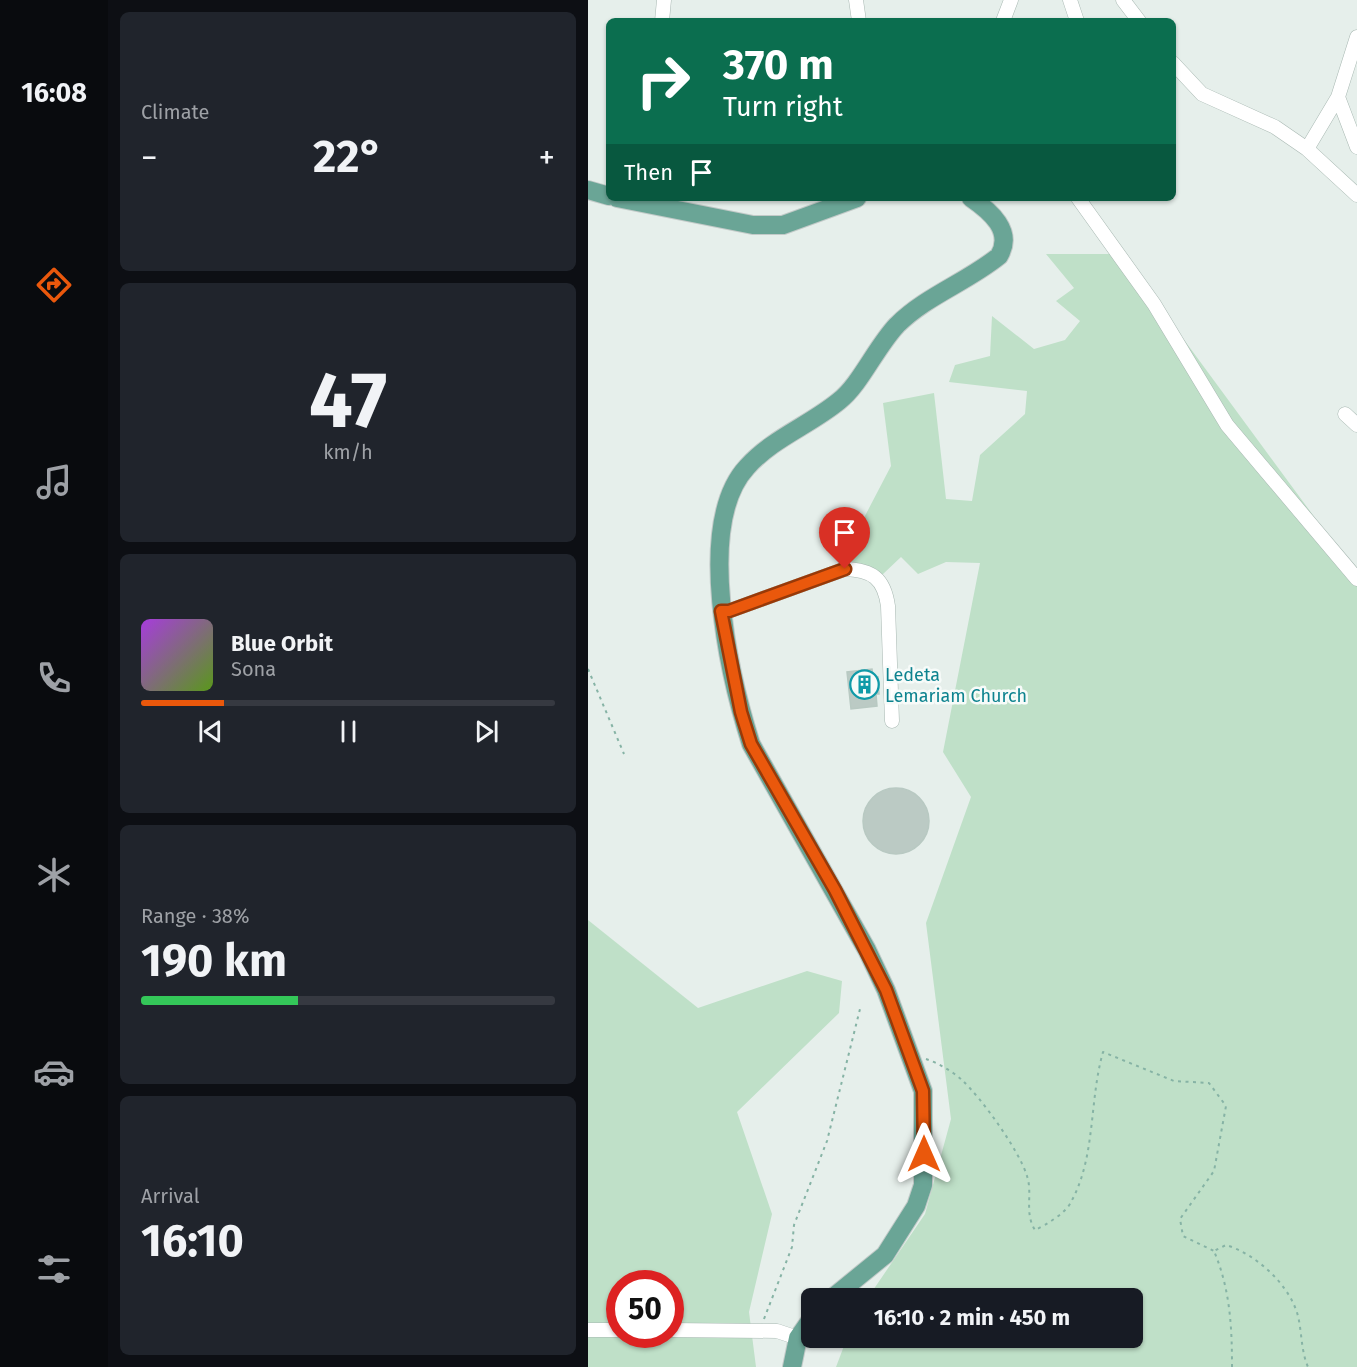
<!DOCTYPE html>
<meta charset="utf-8">
<style>
:root{--surface:#171b24;--page:#20242c;--text:#f1f3f6;--muted:#9ea1a6;--line:#363941;--accent:#ea580c}
body{margin:0;font-family:"Fira Sans",sans-serif;background:var(--page);color:var(--text);height:100vh;display:flex;flex-direction:column;font-size:22px;white-space:nowrap}
*{box-sizing:border-box;margin:0}
p{font-size:20px;color:var(--muted)}
.icon{flex:none;width:33px;height:33px;fill:none;stroke:currentColor;stroke-width:2;stroke-linecap:round;stroke-linejoin:round}
.map{position:relative;flex:1;overflow:hidden}
.sheet{display:flex;flex-direction:column;gap:12px;padding:12px;background:#0d0f14;width:480px}
.sheet>*{flex:none}
.top-card{position:absolute;left:18px;top:18px;width:570px;height:183px;border-radius:9px;box-shadow:0 2px 4px #0004;background:#0b6e4f;color:#fff;overflow:hidden}
.speed{position:absolute;left:18px;top:1270px;display:flex;gap:12px;font-size:30px;font-weight:700;text-align:center}
.speed>*{display:grid;place-content:center;width:78px;height:78px;border-radius:50%;background:var(--surface);box-shadow:0 2px 4px #0004;line-height:1}
.speed .limit{border:9px solid #d22;background:#fff;color:#111}
.pin{position:absolute;display:grid;place-items:center;width:51px;height:51px;color:#fff;margin:-62px -26px;border-radius:50% 50% 50% 0;rotate:-45deg;box-shadow:0 0 6px #0007}
.pin .icon{rotate:45deg}
.me{position:absolute;width:66px;margin:-33px;rotate:0deg;stroke-linejoin:round;filter:drop-shadow(0 0 4px #0008)}
.turn{display:flex;align-items:center;gap:21px;height:126px;padding:0 18px;font-size:27px}
.turn .icon{width:78px;height:78px;stroke-width:2.5}
.turn b{display:block;font-size:42px;line-height:51px}
.then{display:flex;align-items:center;height:57px;padding:0 18px;background:#0003;gap:12px;font-size:22px}
.big{font-size:45px;font-weight:700;line-height:1.1}
.sheet .card{flex:1;display:flex;flex-direction:column;justify-content:center;gap:9px;min-width:0;padding:0 21px;border-radius:9px;background:var(--page)}
.sheet .dial{align-items:center;gap:0}
.dial b{font-size:78px;line-height:1}
.song{display:flex;align-items:center;gap:18px}
.cover{width:72px;height:72px;border-radius:9px;background:linear-gradient(135deg,hsl(280 70% 55%),hsl(90 70% 35%))}
.played{height:6px;border-radius:3px;background:linear-gradient(90deg,var(--accent) 20%,var(--line) 20%)}
.keys{display:flex;justify-content:space-around;direction:ltr}
.heat{display:flex;justify-content:space-between;align-items:center;font-size:33px;direction:ltr}
.charge{height:9px;border-radius:4px;background:linear-gradient(90deg,#34c759 38%,var(--line) 0)}
.trip{position:absolute;left:213px;top:1288px;width:342px;height:60px;border-radius:9px;background:var(--surface);box-shadow:0 2px 4px #0004;font-weight:700;line-height:60px;text-align:center}
main{display:flex;flex:1;min-height:0}
.tab-bar{display:flex;flex-direction:column;width:108px;justify-content:space-around;align-items:center;background:#090b0e;color:var(--muted)}
.tab-bar .icon{width:42px;height:42px}
.tab-bar .on{color:var(--accent)}
.tab-bar b{font-size:27px;color:var(--text)}
.map>svg:first-child{display:block}
.green{fill:#bfe0c8;fill-rule:evenodd}
.building{fill:#bbcac4;stroke:#b8c9c2;stroke-width:1.5}
.lines{fill:none;stroke-linecap:round;stroke-linejoin:round}
.minor-casing{stroke:#a8b8b2;stroke-width:15}
.major-casing{stroke:#c2cac8;stroke-width:20}
.path{stroke:#86b3a5;stroke-width:2;stroke-dasharray:3 4.5;stroke-linecap:butt}
.minor{stroke:#fff;stroke-width:14}
.major{stroke:#6aa596;stroke-width:18}
.route-casing{stroke:#983908;stroke-width:15}
.route{stroke:#ea580c;stroke-width:10}
.labels{text-anchor:middle;stroke-width:5;stroke-linejoin:round;paint-order:stroke}
.culture-label{font-size:18px;fill:#0d838f;stroke:#f7fbf9;text-anchor:start}
</style>
<main>
<nav class="tab-bar">
<b>16:08</b>
<svg class="icon on" aria-label="directions" viewBox="0 0 24 24"><path d="M12 3l9 9-9 9-9-9zM9 14v-3h6M13 9l2 2-2 2"/></svg>
<svg class="icon" aria-label="music" viewBox="0 0 24 24"><path d="M9 18V5l10-2v13"/><circle cx="6" cy="18" r="3"/><circle cx="16" cy="16" r="3"/></svg>
<svg class="icon" aria-label="phone" viewBox="0 0 24 24"><path d="M5 4h4l2 5-3 2q2 4 5 5l2-3 5 2v4C11 20 4 13 5 4z"/></svg>
<svg class="icon" aria-label="climate" viewBox="0 0 24 24"><path d="M12 3v18M4 7l16 10M4 17L20 7"/></svg>
<svg class="icon" aria-label="car" viewBox="0 0 24 24"><path d="M5 17H2v-5l4-1 3-4h7l3 4 3 1v5h-3M9 17h6M6 11h13"/><circle cx="7" cy="17" r="2"/><circle cx="17" cy="17" r="2"/></svg>
<svg class="icon" aria-label="filters" viewBox="0 0 24 24"><path d="M4 7h16M4 17h16"/><circle cx="9" cy="7" r="2"/><circle cx="15" cy="17" r="2"/></svg>
</nav>
<section class="sheet">
<div class="card"><p>Climate</p>
<div class="heat"><a>−</a><b class="big">22°</b><a>+</a></div>
</div>
<div class="card dial"><b>47</b><p>km/h</p></div>
<div class="card">
<div class="song"><i class="cover"></i><div><b>Blue Orbit</b><p>Sona</p></div></div>
<div class="played"></div>
<div class="keys"><svg class="icon" aria-label="previous" viewBox="0 0 24 24"><path d="M18 5L8 12l10 7zM5 5v14"/></svg><svg class="icon" aria-label="pause" viewBox="0 0 24 24"><path d="M8 5v14M16 5v14"/></svg><svg class="icon" aria-label="next" viewBox="0 0 24 24"><path d="M6 5l10 7-10 7zM19 5v14"/></svg></div>
</div>
<div class="card"><p>Range · 38%</p><b class="big">190 km</b><div class="charge"></div></div>
<div class="card"><p>Arrival</p><b class="big">16:10</b></div>
</section>
<div class="map">
<svg width="769" height="1367" viewBox="0 0 769 1367">
<rect width="100%" height="100%" fill="#e6efeb"/>
<!-- green -->
<path class="green" d="M458,254H533L769,575V1367H248L259,1338H544V1299H279L337,1214L363,1119L338,923L383,797L355,752L392,563L358,562L330,574L313,557L294,575L255,558L303,466L295,403L346,393L358,499L384,501L392,455L437,414L439,391L361,382L367,365L402,356L404,316L446,349L477,340L492,321L468,301L486,288Z
M0,920L110,1008L219,971L254,981L251,1013L149,1112L184,1214L161,1312L168,1367H0ZM32,1284H82V1335H32Z"/>
<!-- building -->
<path class="building" d="M284,669L285,677H290L291,694H288L289,706L263,709L259,672Z
M275 821a33 33 0 1 1 66 0a33 33 0 1 1-66 0Z"/>
<g class="lines">
<defs>
<path id="minor" d="M268,0L271,21
M482,0L489,21
M535,0L551,21
M74,21L76,0
M415,21L423,0
M769,37L750,97L769,147
M585,63L614,94L687,127L719,149L769,195
M719,149L750,97
M490,198L566,304L639,425L769,579
M757,414L769,425
M133,611H141L257,569C284,570 296,578 300,606L304,721
M0,1330H32
M82,1330L189,1331L210,1338"/>
<path id="major" d="M0,190L21,196
M29,198L165,225H195L269,198
M243,1299L297,1255L328,1206L335,1185V1091L298,990L279,950L163,744C142,678 106,524 159,467C185,438 222,425 251,401C272,385 288,347 309,325C338,296 379,282 411,256C426,231 402,211 383,198
M204,1367L210,1338L224,1318"/>
</defs>
<!-- minor casing -->
<use href="#minor" class="minor-casing"/>
<!-- major casing -->
<use href="#major" class="major-casing"/>
<!-- path -->
<path class="path" d="M0,669L36,754
M338,1059C350,1063 364,1071 374,1080C394,1099 431,1150 439,1176C445,1194 436,1213 447,1230C458,1225 478,1213 483,1202C508,1157 501,1101 515,1052L586,1081L621,1083L638,1106L626,1171L592,1219L595,1236L626,1251
M176,1319L204,1247L206,1225L239,1141L273,1005
M644,1367C644,1326 642,1289 626,1251L638,1245C668,1254 702,1285 710,1316C714,1333 713,1351 720,1367"/>
<!-- minor -->
<use href="#minor" class="minor"/>
<!-- major -->
<use href="#major" class="major"/>
</g>
<g class="lines">
<defs>
<path id="route" d="M257,569L141,611H133L153,712L163,744L247,890L298,990L335,1091L336,1154"/>
</defs>
<!-- route casing -->
<use href="#route" class="route-casing"/>
<!-- route -->
<use href="#route" class="route"/>
</g>
<!-- icons -->
<defs>
<symbol id="building-ring" viewBox="-11 -11 22 22"><circle r="9.5" fill="#f7fbf9" stroke="#0f9aa8" stroke-width="1.5"/><path d="M-4-6H4V6H1V3H-1V6H-4ZM-2.5-4.3h1.7v1.8h-1.7ZM.8-4.3h1.7v1.8H.8ZM-2.5-1h1.7V.8h-1.7ZM.8-1h1.7V.8H.8Z" fill="#0f9aa8"/></symbol>
</defs>
<g fill-rule="evenodd">
<use href="#building-ring" x="260" y="668" width="33" height="33"/>
</g>
<g class="labels">
<!-- culture labels -->
<g class="culture-label">
<text x="297" y="681">Ledeta<tspan x="297" dy="21">Lemariam Church</tspan></text>
</g>
</g>
</svg>
<div class="speed"><div class="limit">50</div></div>
<div class="pin" style="left:257px;top:569px;background:#d93025"><svg class="icon" aria-label="arrive" viewBox="0 0 24 24"><path d="M6 21V4h12l-3 4 3 4H6"/></svg></div>
<svg class="me" style="left:336px;top:1154px" viewBox="-20 -20 40 40"><path d="M0-17L14 15 0 8-14 15z" fill="#ea580c" stroke="#fff" stroke-width="4"/></svg>
<div class="trip">16:10 · 2 min · 450 m</div>
<div class="top-card">
<div class="turn"><svg class="icon" aria-label="right" viewBox="0 0 24 24"><path d="M7 20v-9h11M14 6l5 5-5 5"/></svg><div><b>370 m</b>Turn right</div></div>
<div class="then">Then<svg class="icon" aria-label="arrive" viewBox="0 0 24 24"><path d="M6 21V4h12l-3 4 3 4H6"/></svg></div>
</div>
</div>
</main>
